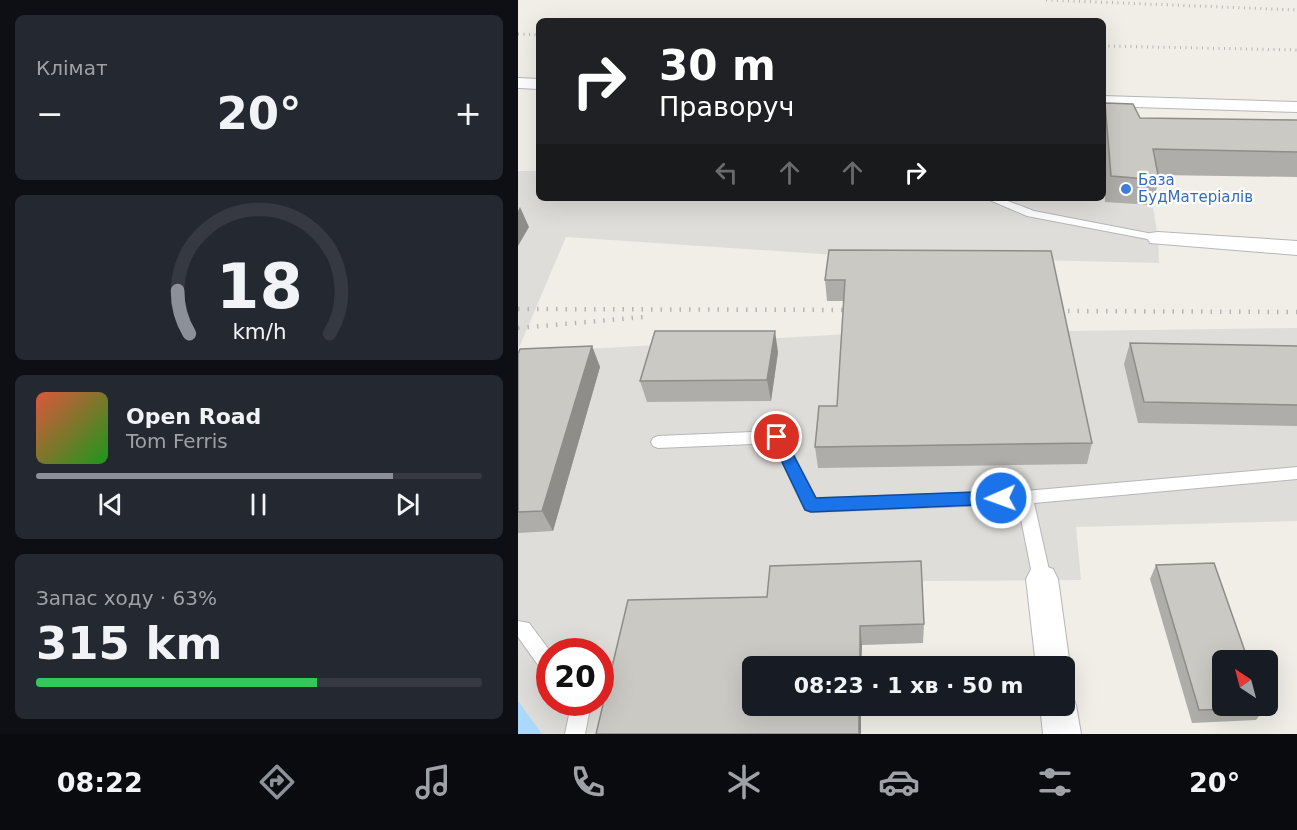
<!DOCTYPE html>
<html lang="uk">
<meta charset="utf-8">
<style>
:root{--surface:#171b24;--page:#242831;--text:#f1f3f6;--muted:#9ea1a6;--line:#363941;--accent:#8c9099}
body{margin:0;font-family:"DejaVu Sans",sans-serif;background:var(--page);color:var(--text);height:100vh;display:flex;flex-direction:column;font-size:22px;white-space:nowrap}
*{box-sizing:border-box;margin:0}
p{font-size:20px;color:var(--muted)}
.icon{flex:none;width:33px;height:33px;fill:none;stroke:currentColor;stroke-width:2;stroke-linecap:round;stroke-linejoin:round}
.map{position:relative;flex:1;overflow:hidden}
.details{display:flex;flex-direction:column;gap:15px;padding:15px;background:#0d0f14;width:518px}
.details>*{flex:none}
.guide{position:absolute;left:18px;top:18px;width:570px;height:183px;border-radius:9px;box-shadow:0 6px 24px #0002;background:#202124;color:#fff;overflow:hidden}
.needle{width:39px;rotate:324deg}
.controls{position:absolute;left:694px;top:650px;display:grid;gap:12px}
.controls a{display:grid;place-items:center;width:66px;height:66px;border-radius:9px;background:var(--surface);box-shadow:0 6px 24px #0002;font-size:30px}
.speed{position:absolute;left:18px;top:638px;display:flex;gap:12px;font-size:30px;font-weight:700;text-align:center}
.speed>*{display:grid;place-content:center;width:78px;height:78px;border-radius:50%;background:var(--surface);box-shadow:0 6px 24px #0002;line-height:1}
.speed .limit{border:9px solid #d22;background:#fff;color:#111}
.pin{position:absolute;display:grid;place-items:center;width:51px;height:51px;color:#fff;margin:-26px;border:3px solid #fff;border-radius:50%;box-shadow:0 2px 6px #0007}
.me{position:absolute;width:66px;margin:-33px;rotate:268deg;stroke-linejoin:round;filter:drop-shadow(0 0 4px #0008)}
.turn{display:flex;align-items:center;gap:21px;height:126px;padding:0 24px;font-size:27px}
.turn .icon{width:78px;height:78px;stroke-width:2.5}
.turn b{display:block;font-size:42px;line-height:51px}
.lanes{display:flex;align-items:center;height:57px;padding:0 24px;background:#0003;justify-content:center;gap:30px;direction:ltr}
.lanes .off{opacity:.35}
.big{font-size:45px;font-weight:600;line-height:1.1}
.details .card{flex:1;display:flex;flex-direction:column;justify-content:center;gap:9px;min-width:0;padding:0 21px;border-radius:9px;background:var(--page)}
.details .dial{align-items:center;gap:0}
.dial svg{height:156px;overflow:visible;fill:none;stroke:var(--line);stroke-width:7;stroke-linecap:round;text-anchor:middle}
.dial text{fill:var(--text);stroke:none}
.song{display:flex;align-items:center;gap:18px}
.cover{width:72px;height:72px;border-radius:9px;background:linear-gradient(135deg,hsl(10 70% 55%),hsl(120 70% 35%))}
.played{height:6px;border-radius:3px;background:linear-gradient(90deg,var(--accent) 80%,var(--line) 80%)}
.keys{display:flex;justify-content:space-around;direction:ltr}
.heat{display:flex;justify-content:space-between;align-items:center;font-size:33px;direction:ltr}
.charge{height:9px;border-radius:4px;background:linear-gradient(90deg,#34c759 63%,var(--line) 0)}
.trip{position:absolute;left:224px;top:656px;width:333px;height:60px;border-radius:9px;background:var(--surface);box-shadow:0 6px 24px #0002;font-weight:600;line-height:60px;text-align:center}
.menu{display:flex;height:96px;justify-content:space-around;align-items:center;background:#090b0e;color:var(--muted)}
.menu .icon{width:42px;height:42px}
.menu .on{color:var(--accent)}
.menu b{font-size:27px;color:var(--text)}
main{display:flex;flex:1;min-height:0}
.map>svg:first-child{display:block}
.industrial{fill:#dfddd9;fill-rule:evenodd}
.water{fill:#abd9fb}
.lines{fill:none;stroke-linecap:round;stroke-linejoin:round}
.service-casing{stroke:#b4b7bb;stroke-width:2}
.minor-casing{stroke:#b4b7bb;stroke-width:2}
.service{fill:#fff;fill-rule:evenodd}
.minor{fill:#fff;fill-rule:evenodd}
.rail-far1{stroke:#b5b6b6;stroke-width:3;stroke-dasharray:1 4.5;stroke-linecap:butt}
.rail{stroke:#b5b6b6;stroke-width:4.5;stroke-dasharray:1.5 8;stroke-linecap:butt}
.wall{fill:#afada9}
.shaded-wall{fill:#8e8d89}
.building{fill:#cbc9c4;stroke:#8e8d89;stroke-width:1.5}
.route{fill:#1a73e8;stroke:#114b97;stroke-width:1.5}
.shop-dot{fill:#3f7fe0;stroke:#fff;stroke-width:2}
.labels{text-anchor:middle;stroke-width:4.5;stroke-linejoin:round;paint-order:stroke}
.far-shop-label{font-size:15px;fill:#366cbe;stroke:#fff;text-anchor:start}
</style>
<main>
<section class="details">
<div class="card"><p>Клімат</p>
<div class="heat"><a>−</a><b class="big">20°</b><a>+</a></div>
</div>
<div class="card dial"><svg viewBox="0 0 100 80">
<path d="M14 69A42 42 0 1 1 86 69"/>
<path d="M14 69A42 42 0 0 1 8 47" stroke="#8c9099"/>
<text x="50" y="56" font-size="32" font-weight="700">18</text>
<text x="50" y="72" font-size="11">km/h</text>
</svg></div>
<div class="card">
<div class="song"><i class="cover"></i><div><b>Open Road</b><p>Tom Ferris</p></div></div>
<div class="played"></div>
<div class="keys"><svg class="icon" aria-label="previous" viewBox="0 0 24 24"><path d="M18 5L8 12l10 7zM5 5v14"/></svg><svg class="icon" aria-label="pause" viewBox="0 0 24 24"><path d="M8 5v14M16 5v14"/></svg><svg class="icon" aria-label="next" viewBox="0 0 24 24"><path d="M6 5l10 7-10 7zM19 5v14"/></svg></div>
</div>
<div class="card"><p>Запас ходу · 63%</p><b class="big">315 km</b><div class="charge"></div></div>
</section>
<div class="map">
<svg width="780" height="734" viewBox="0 0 780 734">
<rect width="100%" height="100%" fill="#f0eee7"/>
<!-- industrial -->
<path class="industrial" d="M585,126L622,127L640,238L641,263L318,255L48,237L0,350V171H21V198H585Z
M779,328V521L558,527L563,580L403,581L405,643L344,645L343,666H234V705L343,734H0V353L329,334ZM32,651H82V702H32Z"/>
<!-- water -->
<path class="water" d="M0,701L24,734H0Z"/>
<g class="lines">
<defs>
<path id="service" d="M467,198H482L516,211L640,235L646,238L640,241L509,216Z
M259,431L264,433L298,498L507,491L780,467V479L516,503L533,579L530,584L524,587L518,584L515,579L500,504L293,512L287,510L255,443L140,448L135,446L133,442L135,438L140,436Z
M0,621L11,623L32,651V675L25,672L0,637Z
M48,702H69L72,708L67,734H47L52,710Z"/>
<path id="minor" d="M0,78L21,79V89L0,88Z
M585,96L780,102V112L585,106Z
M640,232L780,241V255L632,243L629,238L632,233Z
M524,565L535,569L540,579L552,666L546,678V666H518L508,579L513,569Z
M546,689L553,692L558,705L563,734H525L522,705H546Z"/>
</defs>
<!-- service casing -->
<use href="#service" class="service-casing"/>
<!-- minor casing -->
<use href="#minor" class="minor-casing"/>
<!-- service -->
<use href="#service" class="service"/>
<!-- minor -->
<use href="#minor" class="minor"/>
<!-- rail-far1 -->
<path class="rail-far1" d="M528,0L780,10
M0,34L21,35
M585,46L780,50"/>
<!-- rail -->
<path class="rail" d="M0,309L342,310
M531,311L780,312
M0,328L126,317"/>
</g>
<!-- wall -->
<path class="wall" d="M587,103L622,118L780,120V177L640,175L641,180L634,205L587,202L585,162V116Z
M311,250L574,443L569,464L300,468L297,447L319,406L326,301H309L307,280Z
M612,343L780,346V426L620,423L606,364Z
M74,346L82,367L35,531L0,533V354Z
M260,352L253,401L129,402L122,381Z
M638,565L747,708L738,720L674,723L632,579Z
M110,600L406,624L405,643L344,645L343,666H234V705H343V734H78Z"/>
<!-- shaded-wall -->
<path class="shaded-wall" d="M2,207L11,227L0,246V211Z
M257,331L260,352L253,401L249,380Z
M74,346L82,367L35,531L24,511Z
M342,626L344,645L343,666H342Z
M341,705H343V734H341Z"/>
<!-- building -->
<path class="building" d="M587,103L615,104L622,118L780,120V152L635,149L641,180L593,176Z
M311,250L533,251L574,443L297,447L301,406H319L327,280H307Z
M137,331H257L249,380L122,381Z
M612,343L780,346V405L626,402Z
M74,346L24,511L0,512V354L2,349Z
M403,561L406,624L342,626V666H234V705H341V734H78L110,600L249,597L252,566Z
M696,563L730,660H705V705H746L747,708L681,710L638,565Z"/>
<!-- route -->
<path class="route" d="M259,432L264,433L298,498L483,491L489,493L491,498L489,502L483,504L293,512L287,510L252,437L254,433Z"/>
<!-- markers -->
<circle class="shop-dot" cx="608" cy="189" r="6"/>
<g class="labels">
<!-- far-shop labels -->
<g class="far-shop-label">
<text x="620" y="185">База<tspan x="620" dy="17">БудМатеріалів</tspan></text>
</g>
</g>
</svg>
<div class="controls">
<a><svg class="needle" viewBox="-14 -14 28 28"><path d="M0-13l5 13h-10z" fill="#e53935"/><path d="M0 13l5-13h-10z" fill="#9ea1a6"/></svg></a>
</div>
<div class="speed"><div class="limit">20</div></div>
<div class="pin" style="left:259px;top:437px;background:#d93025"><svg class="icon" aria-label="arrive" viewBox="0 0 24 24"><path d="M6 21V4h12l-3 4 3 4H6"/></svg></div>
<svg class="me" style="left:483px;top:498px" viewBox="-20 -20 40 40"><circle r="17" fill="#1a73e8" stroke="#fff" stroke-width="3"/><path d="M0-11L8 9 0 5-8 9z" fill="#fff"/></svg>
<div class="trip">08:23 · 1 хв · 50 m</div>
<div class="guide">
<div class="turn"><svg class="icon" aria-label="right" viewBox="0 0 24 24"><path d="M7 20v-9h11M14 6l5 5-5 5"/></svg><div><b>30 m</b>Праворуч</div></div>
<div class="lanes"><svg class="icon off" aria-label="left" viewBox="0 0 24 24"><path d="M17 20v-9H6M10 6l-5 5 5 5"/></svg><svg class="icon off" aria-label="ahead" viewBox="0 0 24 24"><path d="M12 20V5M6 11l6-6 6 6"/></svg><svg class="icon off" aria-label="ahead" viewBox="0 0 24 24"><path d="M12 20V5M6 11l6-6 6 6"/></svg><svg class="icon" aria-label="right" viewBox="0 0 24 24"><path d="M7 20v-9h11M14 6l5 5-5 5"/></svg></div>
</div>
</div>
</main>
<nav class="menu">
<b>08:22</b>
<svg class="icon on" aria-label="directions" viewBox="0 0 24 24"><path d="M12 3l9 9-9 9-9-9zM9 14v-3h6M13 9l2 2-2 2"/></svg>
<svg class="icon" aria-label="music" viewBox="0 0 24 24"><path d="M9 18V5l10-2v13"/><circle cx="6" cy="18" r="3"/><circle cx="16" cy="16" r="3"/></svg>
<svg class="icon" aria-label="phone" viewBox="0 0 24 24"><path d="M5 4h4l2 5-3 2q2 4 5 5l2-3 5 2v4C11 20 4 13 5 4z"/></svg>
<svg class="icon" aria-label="climate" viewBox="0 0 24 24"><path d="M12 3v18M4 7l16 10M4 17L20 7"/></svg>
<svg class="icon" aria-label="car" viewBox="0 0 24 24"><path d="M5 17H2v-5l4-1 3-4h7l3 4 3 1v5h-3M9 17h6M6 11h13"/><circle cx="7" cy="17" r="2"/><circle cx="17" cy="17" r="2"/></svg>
<svg class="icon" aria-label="filters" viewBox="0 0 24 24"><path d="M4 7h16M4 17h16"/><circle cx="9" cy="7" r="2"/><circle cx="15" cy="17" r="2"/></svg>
<b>20°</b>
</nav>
